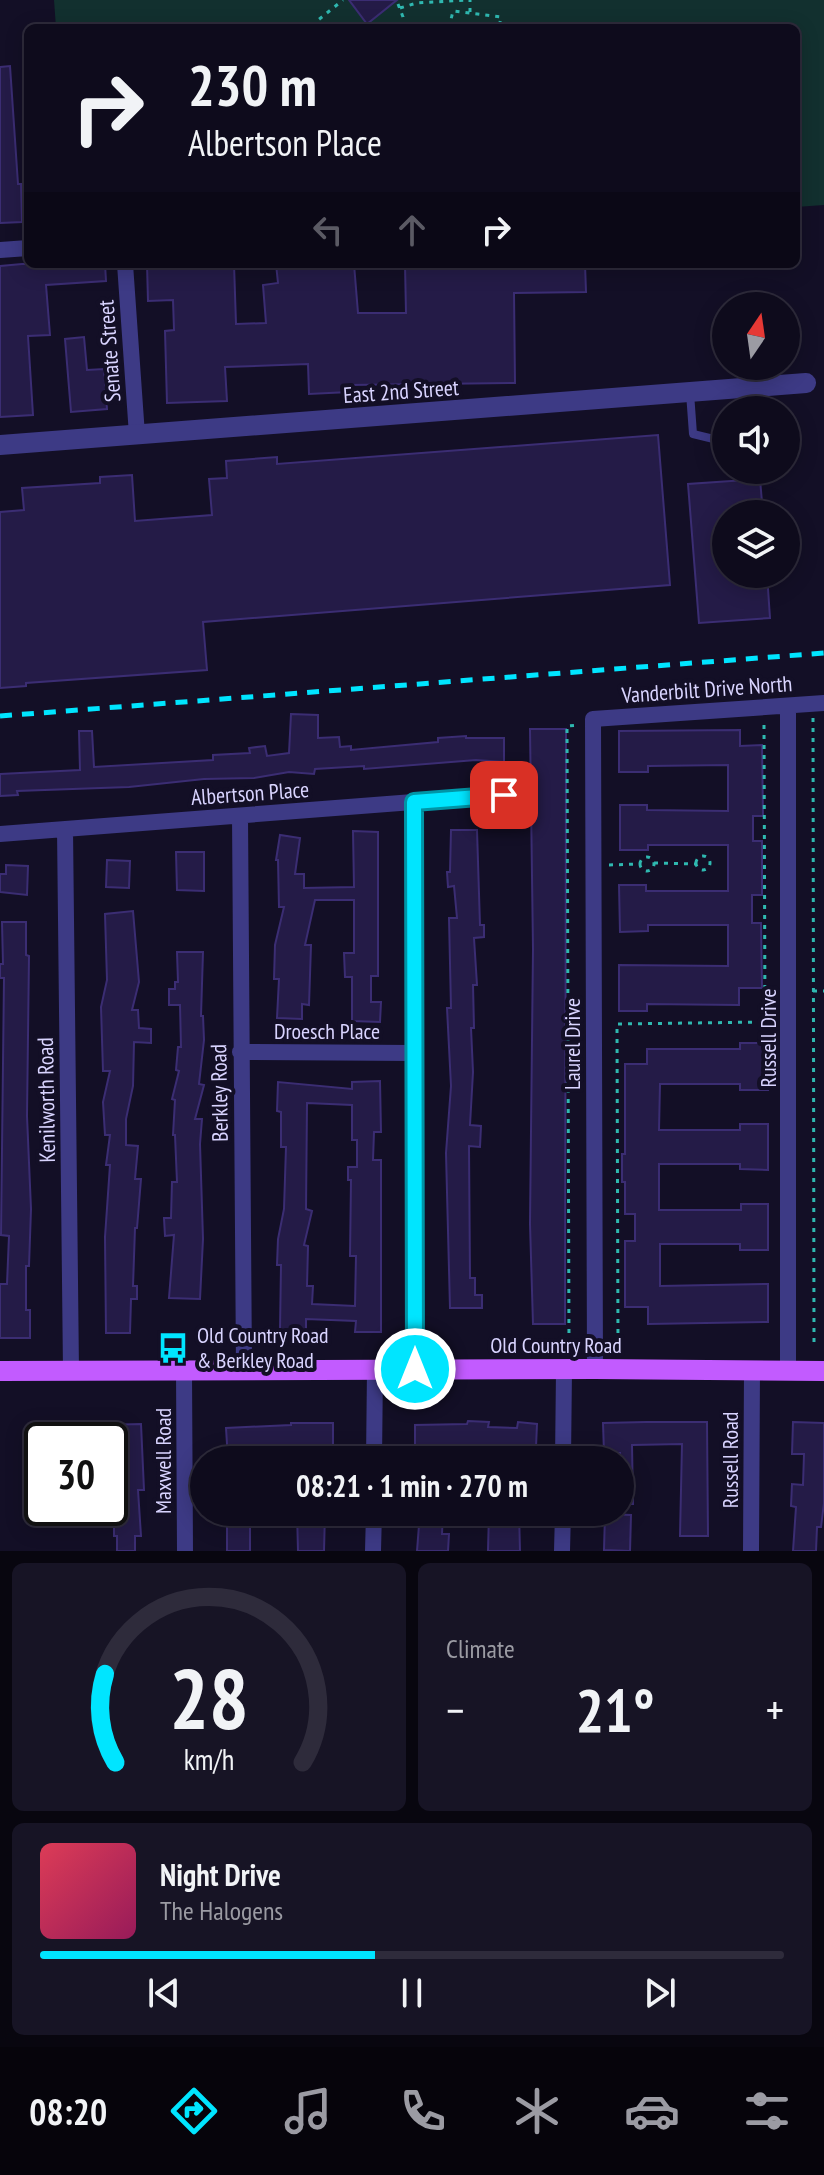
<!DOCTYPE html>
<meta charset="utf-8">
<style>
:root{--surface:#0e0b1c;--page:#171425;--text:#f1f3f6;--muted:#9b9ba3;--line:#2e2b3b;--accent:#00e5ff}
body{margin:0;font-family:"PT Sans Narrow",sans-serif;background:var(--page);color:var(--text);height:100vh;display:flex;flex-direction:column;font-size:30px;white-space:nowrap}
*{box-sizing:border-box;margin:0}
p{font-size:26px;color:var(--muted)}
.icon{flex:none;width:44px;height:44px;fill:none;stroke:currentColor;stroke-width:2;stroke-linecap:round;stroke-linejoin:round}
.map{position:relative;height:1551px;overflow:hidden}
.side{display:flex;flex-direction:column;gap:12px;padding:12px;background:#08060f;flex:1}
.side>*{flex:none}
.guide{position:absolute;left:24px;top:24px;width:776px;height:244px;border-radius:12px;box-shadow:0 4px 20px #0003,0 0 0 2px var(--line);background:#0e0b1c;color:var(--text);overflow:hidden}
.needle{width:52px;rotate:13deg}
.buttons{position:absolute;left:712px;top:292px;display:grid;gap:16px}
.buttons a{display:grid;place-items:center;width:88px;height:88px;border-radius:50%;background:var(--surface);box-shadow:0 4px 20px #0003,0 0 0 2px var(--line);font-size:40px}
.speed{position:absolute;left:24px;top:1422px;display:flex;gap:16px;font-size:40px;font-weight:700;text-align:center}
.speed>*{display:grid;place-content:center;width:104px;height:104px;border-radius:50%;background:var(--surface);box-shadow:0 4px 20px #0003,0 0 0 2px var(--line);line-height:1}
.speed .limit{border:4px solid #111;border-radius:12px;background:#fff;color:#111}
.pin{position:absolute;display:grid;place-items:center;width:68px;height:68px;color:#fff;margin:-34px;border-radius:16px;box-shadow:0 4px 12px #0006}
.me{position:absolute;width:88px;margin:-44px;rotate:0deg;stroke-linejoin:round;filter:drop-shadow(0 0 6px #0008)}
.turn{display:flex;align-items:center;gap:28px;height:168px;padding:0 32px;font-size:36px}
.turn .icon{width:104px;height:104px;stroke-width:2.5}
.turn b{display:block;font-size:56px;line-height:68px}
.lanes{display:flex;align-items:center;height:76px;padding:0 32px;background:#0003;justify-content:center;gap:40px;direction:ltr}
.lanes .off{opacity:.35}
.big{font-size:60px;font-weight:600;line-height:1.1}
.side .tile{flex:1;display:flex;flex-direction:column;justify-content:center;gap:12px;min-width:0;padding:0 28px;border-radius:12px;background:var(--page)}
.side .dial{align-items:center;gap:0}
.dial svg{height:208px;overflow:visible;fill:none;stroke:var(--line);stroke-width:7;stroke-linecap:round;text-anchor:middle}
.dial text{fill:var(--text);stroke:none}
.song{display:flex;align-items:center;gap:24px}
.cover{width:96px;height:96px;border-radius:12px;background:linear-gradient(135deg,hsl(350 70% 55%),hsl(330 70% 35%))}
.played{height:8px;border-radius:4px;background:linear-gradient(90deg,var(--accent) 45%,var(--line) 45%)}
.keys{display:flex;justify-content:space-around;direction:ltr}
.heat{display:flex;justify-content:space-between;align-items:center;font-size:44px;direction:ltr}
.side .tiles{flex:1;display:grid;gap:12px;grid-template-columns:1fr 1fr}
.tile:last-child{grid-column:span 2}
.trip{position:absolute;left:190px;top:1446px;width:444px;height:80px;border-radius:40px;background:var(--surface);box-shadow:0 4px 20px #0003,0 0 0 2px var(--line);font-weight:600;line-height:80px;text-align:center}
.tabs{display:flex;height:128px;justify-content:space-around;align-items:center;background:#06040b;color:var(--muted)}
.tabs .icon{width:56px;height:56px}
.tabs .current{color:var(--accent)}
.tabs b{font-size:36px;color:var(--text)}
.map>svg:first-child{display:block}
.green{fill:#12302f}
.building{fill:#241b47;stroke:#3b2d73;stroke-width:2;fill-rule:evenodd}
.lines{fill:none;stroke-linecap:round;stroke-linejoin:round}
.path{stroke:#2fb8b0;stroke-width:3;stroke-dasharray:4 6;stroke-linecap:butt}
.service{stroke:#3d3a85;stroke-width:8}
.minor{stroke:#3d3a85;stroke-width:16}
.tertiary{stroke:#3d3a85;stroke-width:20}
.primary{stroke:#c25bff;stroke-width:20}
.rail{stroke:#00e5ff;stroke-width:5;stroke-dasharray:12 10;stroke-linecap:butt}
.route-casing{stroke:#0095a6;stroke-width:20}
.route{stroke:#00e5ff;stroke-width:14}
.labels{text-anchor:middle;stroke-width:8;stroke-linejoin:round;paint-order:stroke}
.street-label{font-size:22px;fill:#d9d4ff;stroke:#130f26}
.poi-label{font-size:22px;fill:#d9d4ff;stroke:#130f26;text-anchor:start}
</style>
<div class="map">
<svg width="824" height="1551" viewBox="0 0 824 1551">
<rect width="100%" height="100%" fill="#130f26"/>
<!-- green -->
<path class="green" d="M54,0H824V205L796,207V28H56Z"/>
<!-- building -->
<path class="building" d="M349,0H397L367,24Z
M10,66L18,184H21L22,222L0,223V67Z
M22,264H105L106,281L46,285L50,335L28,336L33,415L0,417V266Z
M147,264H234L236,324L266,323L263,285L278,283L276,264H354L358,313H406L405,264H585L586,292L514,293L515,383L349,385V392L309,394L308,364L225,367L227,401L167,403L165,331L174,330L173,300L148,301Z
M84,337L87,370L104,369L107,409L71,412L65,339Z
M658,435L670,585L203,622L207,670L26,683V686L0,688V512L24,510L22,488L100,483V477L132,475L135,521L212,515L209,479L227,478L226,461L277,457V464Z
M760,479L763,514H726V574H767L770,618L699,623L688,484Z
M291,714L318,715V738L339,737L340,747L351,746V750L438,742V738L466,736V738H504V762L476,760L364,769V766L315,769L314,774L289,772L254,778L204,779L129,787L17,791L18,795L0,796V774L80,770L79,731H92L94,767L213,760V755L250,753L249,748L265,746L267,756L289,753Z
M530,729H566L565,1324H533L530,1224L533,949Z
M740,730V746L762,745L763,816H753V841H762V895H752V923H761L762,988H739V1005L647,1004V1011H619V965L728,966V925H648V931L620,932L619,885H646V891H728V845H648V850H620V805H647V810L728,811V765L648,766V772H619V731Z
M451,830H477L480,925H484V937L474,938L477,985H473L474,1028H471L473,1072L470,1125L481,1126L480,1147L469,1146L470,1278H475V1295H482V1308H450L446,1153L451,1086L447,1008H451L449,918H457L454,886L448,887L447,872H450Z
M353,831L378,832V976H371V1002H381L380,1022L352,1021V977H345L344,953H354V900H315L305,945H311L309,1005L302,1004V1019L277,1018L279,979H274L275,945L284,907H279L278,860H276L280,835L300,838L295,874H304V888L354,887Z
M176,852H204V891L177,890Z
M107,860L130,861L129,888L106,887Z
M6,865L28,866L27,895L0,892V874H6Z
M133,911L139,982L132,1010H138L139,1028L151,1029V1043L134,1042L133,1086L126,1119V1145L138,1146L135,1179H141L137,1228H135L133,1286H137V1299H131L130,1333H106L105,1237L110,1165H106L110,1135H105L103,1102L110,1071H103L101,1007L107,980L105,914Z
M2,922H26V955L29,956L27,1116L31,1209L29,1266H26V1310H30V1338H0V1284H7L9,1236L1,1235L4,978H0V964H3Z
M177,952H203L201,1016H203L204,1040L199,1084L204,1085L195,1119H202L200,1144L203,1239L200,1299L169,1298L174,1235L165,1236L164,1218H171L172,1182H177L175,1135H173L175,1100L172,1099L179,1071L176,1070L178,1047H181L180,1005H169V989H175V982H178Z
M740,1043H768V1090H740V1084H660L659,1130H740V1124H768V1170L740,1169V1164H659V1210H741V1204H768V1250H740V1244H660V1286L768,1284V1322L648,1324V1307H625V1241H635V1214H625V1182H622V1154H625V1064H647V1049H740Z
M380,1081L381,1132H374L373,1160H381V1332H355L356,1321L306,1319V1331L280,1330L281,1265H277L278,1239L284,1209L286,1147H281V1112L277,1111L278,1082L352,1089V1082ZM307,1103L352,1105V1140H357V1167H348V1180H351L350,1256H356L355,1306L312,1304L313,1286H307L308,1246L304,1245L312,1211L306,1209Z
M468,1421L489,1422L488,1427L517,1428L518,1422L537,1424L536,1447L508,1445V1451L499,1450V1459L474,1458L475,1450L415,1452V1425L467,1424Z
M646,1422H707L708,1536H680L682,1444L632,1445L633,1504H620V1453H604L603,1423Z
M793,1422L824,1423V1503L821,1527H817L816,1551H793L796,1507L791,1506L792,1484L803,1485L804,1454H792Z
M291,1423H333V1447H330V1460H304L305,1446H267V1450H250V1460H228L226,1428L291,1425Z
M141,1424L144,1490H138L141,1536H135V1551H117V1536H114V1487H110V1440H102V1425Z
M227,1512H262V1525H250V1551H227Z
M297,1512H325L324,1551H298Z
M420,1512H443L442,1534H449L448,1551H417Z
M489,1512H519L520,1551H488Z
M605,1514L631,1515L630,1551L604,1550Z"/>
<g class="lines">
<!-- path -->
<path class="path" d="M398,4L403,17V28
M400,8L417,3L466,0
M470,12V0
M319,28L317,21L343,0
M449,28L453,11L501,17L499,28
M813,718L814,1343
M696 863a7 7 0 1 1 14 0a7 7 0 1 1-14 0Z
M640 864a7 7 0 1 1 14 0a7 7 0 1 1-14 0Z
M654,863L695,864
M609,865L640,864
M813,991H824
M569,1343L567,726L579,725
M618,1343L617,1024L765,1022L764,725"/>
<!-- service -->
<path class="service" d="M690,393L693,434L726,442"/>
<!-- minor -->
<path class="minor" d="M0,250L28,248
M125,264L137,435
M788,706V1371
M414,802L415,1369
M240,816L244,1370
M65,829L71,1371
M0,834L504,795
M240,1052L414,1053
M595,1369L593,719L824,703
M184,1371L185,1551
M374,1460L375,1369
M563,1460L564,1370
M373,1551L374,1512
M562,1551L563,1512
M751,1551L752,1370"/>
<!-- tertiary -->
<path class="tertiary" d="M0,445L806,383"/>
<!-- primary -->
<path class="primary" d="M0,1371L595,1369L824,1371"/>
<!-- rail -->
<path class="rail" d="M0,716L824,653"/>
</g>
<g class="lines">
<defs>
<path id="route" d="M415,1369L414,802L504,795"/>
</defs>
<!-- route casing -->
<use href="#route" class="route-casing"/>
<!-- route -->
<use href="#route" class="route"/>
</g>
<!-- icons -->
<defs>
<symbol id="bus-bare" viewBox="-9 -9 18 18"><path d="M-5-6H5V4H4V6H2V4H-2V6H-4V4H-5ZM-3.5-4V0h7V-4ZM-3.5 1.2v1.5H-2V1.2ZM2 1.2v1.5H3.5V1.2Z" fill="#00e5ff" stroke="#130f26" stroke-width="2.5" paint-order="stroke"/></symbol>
</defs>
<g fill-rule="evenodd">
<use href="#bus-bare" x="151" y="1326" width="44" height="44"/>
</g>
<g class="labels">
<!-- street labels -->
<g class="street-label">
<text transform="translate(109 351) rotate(-94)" y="8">Senate Street</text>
<text transform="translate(401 391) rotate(-4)" y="8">East 2nd Street</text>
<text transform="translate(707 689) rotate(-4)" y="8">Vanderbilt Drive North</text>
<text transform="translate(250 793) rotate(-4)" y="8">Albertson Place</text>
<text x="327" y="1039">Droesch Place</text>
<text transform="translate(768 1038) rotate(-90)" y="8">Russell Drive</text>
<text transform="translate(572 1044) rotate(-90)" y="8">Laurel Drive</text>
<text transform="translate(219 1093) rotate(-91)" y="8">Berkley Road</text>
<text transform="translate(46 1100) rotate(-91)" y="8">Kenilworth Road</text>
<text x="556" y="1353">Old Country Road</text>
<text transform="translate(730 1460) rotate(-90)" y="8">Russell Road</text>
<text transform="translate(163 1461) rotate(-90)" y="8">Maxwell Road</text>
</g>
<!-- poi labels -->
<g class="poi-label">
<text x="197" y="1343">Old Country Road<tspan x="197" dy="25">&amp; Berkley Road</tspan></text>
</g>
</g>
</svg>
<div class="buttons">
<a><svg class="needle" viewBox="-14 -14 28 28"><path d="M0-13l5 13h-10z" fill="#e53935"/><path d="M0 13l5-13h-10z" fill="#9b9ba3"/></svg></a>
<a><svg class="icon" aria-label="sound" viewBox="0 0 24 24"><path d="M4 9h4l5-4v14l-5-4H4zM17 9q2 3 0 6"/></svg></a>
<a><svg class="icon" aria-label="layers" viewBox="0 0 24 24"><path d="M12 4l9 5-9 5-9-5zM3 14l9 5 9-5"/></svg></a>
</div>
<div class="speed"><div class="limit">30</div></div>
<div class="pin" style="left:504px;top:795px;background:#d93025"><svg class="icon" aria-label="arrive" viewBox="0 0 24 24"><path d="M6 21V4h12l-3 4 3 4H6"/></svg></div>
<svg class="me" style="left:415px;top:1369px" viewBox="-20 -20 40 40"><circle r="17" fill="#00e5ff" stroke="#fff" stroke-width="3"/><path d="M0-11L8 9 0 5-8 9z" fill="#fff"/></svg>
<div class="trip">08:21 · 1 min · 270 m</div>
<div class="guide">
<div class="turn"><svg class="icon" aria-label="right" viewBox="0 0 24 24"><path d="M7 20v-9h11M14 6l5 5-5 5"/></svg><div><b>230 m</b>Albertson Place</div></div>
<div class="lanes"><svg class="icon off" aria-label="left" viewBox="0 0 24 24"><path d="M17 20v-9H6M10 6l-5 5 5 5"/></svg><svg class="icon off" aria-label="ahead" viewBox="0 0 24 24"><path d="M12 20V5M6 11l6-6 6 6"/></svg><svg class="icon" aria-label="right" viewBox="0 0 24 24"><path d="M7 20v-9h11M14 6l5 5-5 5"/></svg></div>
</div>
</div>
<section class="side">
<div class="tiles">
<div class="tile dial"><svg viewBox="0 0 100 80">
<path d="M14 69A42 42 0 1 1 86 69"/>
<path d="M14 69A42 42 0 0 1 10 35" stroke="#00e5ff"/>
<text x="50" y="56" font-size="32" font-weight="700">28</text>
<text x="50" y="72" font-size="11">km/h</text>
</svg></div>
<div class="tile"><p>Climate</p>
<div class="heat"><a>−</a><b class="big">21°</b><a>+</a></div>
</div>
<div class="tile">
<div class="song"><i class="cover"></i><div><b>Night Drive</b><p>The Halogens</p></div></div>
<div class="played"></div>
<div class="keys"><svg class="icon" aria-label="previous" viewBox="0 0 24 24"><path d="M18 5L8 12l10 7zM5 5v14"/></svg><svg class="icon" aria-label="pause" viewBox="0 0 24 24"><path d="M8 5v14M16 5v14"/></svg><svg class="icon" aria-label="next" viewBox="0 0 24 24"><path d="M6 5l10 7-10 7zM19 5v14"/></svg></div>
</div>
</div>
</section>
<nav class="tabs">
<b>08:20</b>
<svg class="icon current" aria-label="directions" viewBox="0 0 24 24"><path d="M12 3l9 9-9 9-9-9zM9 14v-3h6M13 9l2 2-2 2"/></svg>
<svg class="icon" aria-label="music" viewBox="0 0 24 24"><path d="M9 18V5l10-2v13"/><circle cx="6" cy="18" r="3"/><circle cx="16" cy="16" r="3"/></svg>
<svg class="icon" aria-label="phone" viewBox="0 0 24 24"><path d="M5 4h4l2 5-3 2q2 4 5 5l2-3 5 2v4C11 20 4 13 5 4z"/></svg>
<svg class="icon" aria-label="climate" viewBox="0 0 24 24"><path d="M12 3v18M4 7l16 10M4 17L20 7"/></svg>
<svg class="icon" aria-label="car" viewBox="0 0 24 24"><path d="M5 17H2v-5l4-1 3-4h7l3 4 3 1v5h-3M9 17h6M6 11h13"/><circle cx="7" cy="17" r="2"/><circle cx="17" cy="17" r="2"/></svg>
<svg class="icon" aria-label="filters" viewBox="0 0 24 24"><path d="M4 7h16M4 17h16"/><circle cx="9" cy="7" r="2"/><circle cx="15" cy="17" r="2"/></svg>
</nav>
